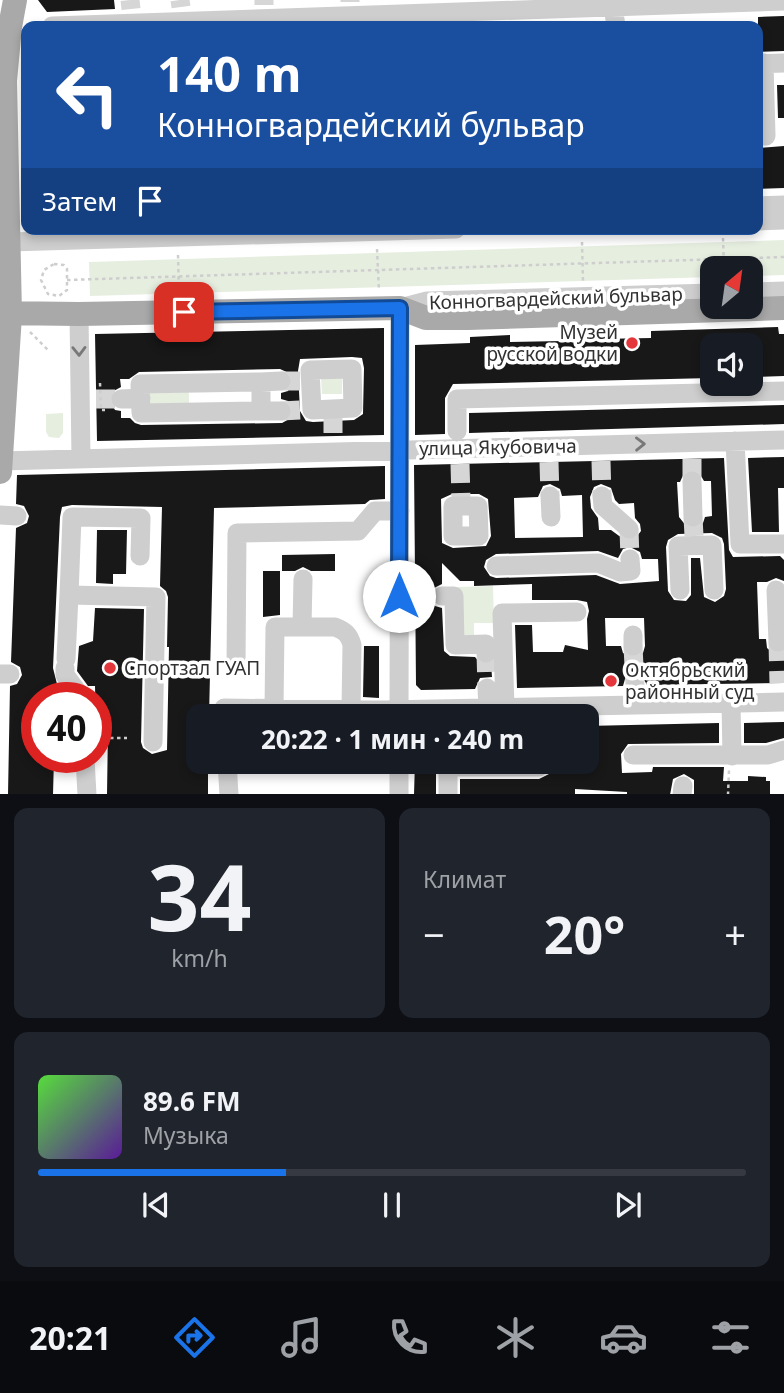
<!DOCTYPE html>
<html lang="ru">
<meta charset="utf-8">
<style>
:root{--surface:#171b24;--page:#20242c;--text:#f1f3f6;--muted:#9ea1a6;--line:#363941;--accent:#1a73e8}
body{margin:0;font-family:"Noto Sans",sans-serif;background:var(--page);color:var(--text);height:100vh;display:flex;flex-direction:column;font-size:26px;white-space:nowrap}
*{box-sizing:border-box;margin:0}
p{font-size:23px;color:var(--muted)}
.icon{flex:none;width:38px;height:38px;fill:none;stroke:currentColor;stroke-width:2;stroke-linecap:round;stroke-linejoin:round}
.map{position:relative;height:794px;overflow:hidden}
.panel{display:flex;flex-direction:column;gap:14px;padding:14px;background:#0d0f14;flex:1}
.panel>*{flex:none}
.hud{position:absolute;left:21px;top:21px;width:742px;height:214px;border-radius:14px;box-shadow:0 4px 10px #0003;background:#1a4fa0;color:#fff;overflow:hidden}
.needle{width:46px;rotate:29deg}
.controls{position:absolute;left:700px;top:256px;display:grid;gap:14px}
.controls a{display:grid;place-items:center;width:63px;height:63px;border-radius:14px;background:var(--surface);box-shadow:0 4px 10px #0003;font-size:35px}
.speed{position:absolute;left:21px;top:682px;display:flex;gap:14px;font-size:35px;font-weight:700;text-align:center}
.speed>*{display:grid;place-content:center;width:91px;height:91px;border-radius:50%;background:var(--surface);box-shadow:0 4px 10px #0003;line-height:1}
.speed .limit{border:10px solid #d22;background:#fff;color:#111}
.pin{position:absolute;display:grid;place-items:center;width:60px;height:60px;color:#fff;margin:-30px;border-radius:14px;box-shadow:0 4px 10px #0006}
.me{position:absolute;width:77px;margin:-38px;rotate:0deg;stroke-linejoin:round;filter:drop-shadow(0 0 5px #0008)}
.turn{display:flex;align-items:center;gap:24px;height:147px;padding:0 21px;font-size:32px}
.turn .icon{width:91px;height:91px;stroke-width:2.5}
.turn b{display:block;font-size:49px;line-height:60px}
.then{display:flex;align-items:center;height:66px;padding:0 21px;background:#0003;gap:14px;font-size:26px}
.big{font-size:52px;font-weight:700;line-height:1.1}
.panel .widget{flex:1;display:flex;flex-direction:column;justify-content:center;gap:10px;min-width:0;padding:0 24px;border-radius:14px;background:var(--page)}
.panel .dial{align-items:center;gap:0}
.dial b{font-size:91px;line-height:1}
.song{display:flex;align-items:center;gap:21px}
.cover{width:84px;height:84px;border-radius:10px;background:linear-gradient(135deg,hsl(110 70% 55%),hsl(270 70% 35%))}
.played{height:7px;border-radius:4px;background:linear-gradient(90deg,var(--accent) 35%,var(--line) 35%)}
.keys{display:flex;justify-content:space-around;direction:ltr}
.heat{display:flex;justify-content:space-between;align-items:center;font-size:38px;direction:ltr}
.panel .tiles{flex:1;display:grid;gap:14px;grid-template-columns:1fr 1fr}
.widget:last-child{grid-column:span 2}
.trip{position:absolute;left:186px;top:704px;width:413px;height:70px;border-radius:14px;background:var(--surface);box-shadow:0 4px 10px #0003;font-weight:700;line-height:70px;text-align:center}
.tabs{display:flex;height:112px;justify-content:space-around;align-items:center;background:#090b0e;color:var(--muted)}
.tabs .icon{width:49px;height:49px}
.tabs .selected{color:var(--accent)}
.tabs b{font-size:32px;color:var(--text)}
.map>svg:first-child{display:block}
.green{fill:#e6eee0}
.building{fill:#181818;fill-rule:evenodd}
.lines{fill:none;stroke-linecap:round;stroke-linejoin:round}
.minor-tunnel{stroke:#d6d6d6;stroke-width:19;stroke-dasharray:19 10;stroke-linecap:butt}
.path{stroke:#cecece;stroke-width:2.5;stroke-dasharray:3.5 3.5;stroke-linecap:butt}
.minor{stroke:#cecece;stroke-width:19}
.major{stroke:#a9a9a9;stroke-width:24}
.oneway{stroke:#787878}
.route-casing{stroke:#114b97;stroke-width:18}
.route{stroke:#1a73e8;stroke-width:12}
.poi-dot{fill:#e4373b;stroke:#fff;stroke-width:2.5}
.labels{text-anchor:middle;stroke-width:7;stroke-linejoin:round;paint-order:stroke}
.street-label{font-size:19px;fill:#313131;stroke:#fff}
.poi-label{font-size:19px;fill:#313131;stroke:#fff;text-anchor:start}
</style>
<div class="map">
<svg width="784" height="795" viewBox="0 0 784 795">
<rect width="100%" height="100%" fill="#fff"/>
<!-- green -->
<path class="green" d="M784,240V275L751,276V268H712V277L90,296L89,262Z
M342,376V394H322L321,377Z
M189,392V404L148,405L147,393Z
M63,413V433L59,438L49,437L46,432V414Z
M493,586L494,623H474V636H460L458,587Z"/>
<!-- building -->
<path class="building" d="M38,0H114L115,9L47,12Z
M784,16V51L758,52V17Z
M777,85H784V118H778Z
M784,146V188L758,189V148Z
M778,327L779,334H784V376L751,377V345H712V378L453,384L445,398V434L415,435V345L470,343V337L510,335V342L562,341V334L568,333H598L599,339L651,338V331Z
M384,328V435L97,441L95,334ZM352,357L362,358L364,368L363,414L354,420L313,422L306,421L300,411L298,371L300,359ZM280,369L291,374L293,381L288,391L281,393V399L288,401L293,410L291,418L282,423L141,425L135,423L130,418H121V411L115,410L109,400L110,393L121,387L120,379H129L139,372Z
M784,405V424L469,433V413Z
M784,457V488H778L779,532H752L748,458Z
M724,458L729,550L733,557L780,556L784,560V581L776,578L767,582H757L759,639H766L767,648L773,653H784V683L647,685L642,676L634,674L625,679L623,686L517,688L515,625H532L533,652H563L565,645L588,650L587,619L589,611L587,602L577,600H532V584L474,586V581H460L442,563V584L432,589L430,597L435,606L442,608L444,651L450,656L475,657L481,664H491L492,677L480,678L475,689L421,690L416,685L414,465ZM691,469L698,471L704,481H711L712,516L705,517L703,523L694,529L687,527L679,517L677,482H680L685,471ZM550,484L560,489L562,496L582,495L583,537L515,538L514,498L538,497L543,486ZM601,484L611,488L615,500L619,504L634,503L635,518L640,524L641,531L634,540L626,541L611,530H599L598,518L591,508L590,497L594,487ZM452,494H479L488,499L491,536L486,546L453,548L442,543L441,499ZM712,533L722,538L724,544L726,589L724,596L715,602L704,597L700,558H691V595L686,601L674,600L668,591L666,547L668,540L678,534ZM630,547L640,552L642,559H658L659,581L620,584L596,575L496,578L490,576L484,567L486,560L496,554L598,551L618,558L623,549ZM605,618H644L645,646L643,653L632,658L623,653L621,646H606Z
M385,466V499L370,500L365,504L214,508L209,716H198V761H208V795H107L108,728H96L95,686H88L77,671L79,646L93,641L95,608L144,609L141,742L143,748L152,754L167,750L169,647H167L168,597L166,591L160,586L162,507L72,505L62,507L60,517L53,668L57,684L56,698H37V758H54L53,795H8L10,686L17,684L22,675L20,667L11,662L16,528L27,523L29,516L24,506L16,504L17,475Z
M97,530H127L126,574H113V584L96,583Z
M335,554V571H311L303,567L295,571H282V555Z
M263,571H280V615L263,617Z
M364,646H379V698L363,697Z
M784,722V738L766,743H744V723Z
M719,723V743L628,744L621,754L622,773L652,772L653,767H724L723,781H748V776L766,777V781H770V794L694,795V780L684,774L673,779L670,795H627V792L575,789V795H460V779H539L549,774L550,761H586V726Z
M415,761H436V795H414Z"/>
<g class="lines">
<!-- minor-tunnel -->
<path class="minor-tunnel" d="M130,0L131,9
M180,0L181,7
M264,0V5
M350,0V2
M281,381H300
M96,399H121
M281,411L302,410
M333,414V436
M692,459V481
M601,461L602,496
M549,462L550,496
M460,464L461,499
M693,517L694,536
M629,529L630,559
M415,596H442
M778,642L779,683
M633,646L635,686
M486,653L487,688"/>
<!-- path -->
<path class="path" d="M723,238L724,268
M582,242L583,281
M377,249L379,291
M178,255L179,294
M54,264L64,265L67,269V290L59,296L48,294L41,280L44,270Z
M67,280L784,257
M30,332L48,350
M100,383L101,410H105
M96,738H127
M728,795L729,770"/>
<!-- minor -->
<path class="minor" d="M612,0L616,26
M52,26L784,1
M764,63L766,136
M758,64L784,63
M758,206L784,205
M758,221L784,220
M10,242L456,229
M751,292L784,291
M79,314L81,458
M352,369L353,408L312,410L310,370Z
M261,382V411L141,413L140,384Z
M261,382L281,381
M121,399L141,398
M261,411H281
M457,431V399L784,391
M735,441L740,544H784
M1,461L784,440
M692,481L693,517
M550,496L551,517
M602,496L603,506L629,529
M453,506H478L479,536H453Z
M0,515L17,516
M496,566L598,563L620,572L631,571L630,559
M680,590L678,546L712,545L714,590
M776,590L778,642
M69,595L72,517L141,518L140,556
M442,596H454L455,645L486,644V653
M302,627L303,579
M633,635V646
M66,659L69,595L156,597L153,742
M236,666L237,533L358,531L375,511H400
M65,668V675L82,698
M0,674H10
M635,686V705
M487,688L488,708
M731,703L732,756
M505,708L502,613L577,612
M274,709L275,627H335C345,631 349,634 352,645L351,710
M224,716V708L385,710L784,702
M399,716L400,308L427,301L712,293
M633,755H768L784,750
M85,758L87,795
M227,761L229,795
M448,761V795
M448,767H539
M399,795V761
M682,795L683,786"/>
<!-- major -->
<path class="major" d="M0,313L79,314L400,308L426,318H468L784,308
M0,472L10,315L5,81L10,27L15,0"/>
</g>
<!-- one-way arrows -->
<defs><path id="oneway-chevron" d="M-2-3.5L2.5 0L-2 3.5" fill="none" stroke-width="1.6" stroke-linecap="round" stroke-linejoin="round" transform="scale(1.75)"/></defs>
<g class="oneway">
<use href="#oneway-chevron" transform="translate(79 351) rotate(89)"/>
<use href="#oneway-chevron" transform="translate(640 444) rotate(-1)"/>
</g>
<g class="lines">
<defs>
<path id="route" d="M184,312L400,308L399,596"/>
</defs>
<!-- route casing -->
<use href="#route" class="route-casing"/>
<!-- route -->
<use href="#route" class="route"/>
</g>
<!-- markers -->
<g class="poi-dot">
<circle cx="632" cy="343" r="7"/>
<circle cx="110" cy="668" r="7"/>
<circle cx="611" cy="681" r="7"/>
</g>
<g class="labels">
<!-- street labels -->
<g class="street-label">
<text transform="translate(556 298) rotate(-2)" y="7">Конногвардейский бульвар</text>
<text transform="translate(498 447) rotate(-1)" y="7">улица Якубовича</text>
</g>
<!-- poi labels -->
<g class="poi-label">
<text x="618" y="339" text-anchor="end">Музей<tspan x="618" dy="22">русской водки</tspan></text>
<text x="124" y="675">Спортзал ГУАП</text>
<text x="625" y="677">Октябрьский<tspan x="625" dy="22">районный суд</tspan></text>
</g>
</g>
</svg>
<div class="controls">
<a><svg class="needle" viewBox="-14 -14 28 28"><path d="M0-13l5 13h-10z" fill="#e53935"/><path d="M0 13l5-13h-10z" fill="#9ea1a6"/></svg></a>
<a><svg class="icon" aria-label="sound" viewBox="0 0 24 24"><path d="M4 9h4l5-4v14l-5-4H4zM17 9q2 3 0 6"/></svg></a>
</div>
<div class="speed"><div class="limit">40</div></div>
<div class="pin" style="left:184px;top:312px;background:#d93025"><svg class="icon" aria-label="arrive" viewBox="0 0 24 24"><path d="M6 21V4h12l-3 4 3 4H6"/></svg></div>
<svg class="me" style="left:399px;top:596px" viewBox="-20 -20 40 40"><circle r="19" fill="#fff"/><path d="M0-13L10 11 0 6-10 11z" fill="#1a73e8"/></svg>
<div class="trip">20:22 · 1 мин · 240 m</div>
<div class="hud">
<div class="turn"><svg class="icon" aria-label="left" viewBox="0 0 24 24"><path d="M17 20v-9H6M10 6l-5 5 5 5"/></svg><div><b>140 m</b>Конногвардейский бульвар</div></div>
<div class="then">Затем<svg class="icon" aria-label="arrive" viewBox="0 0 24 24"><path d="M6 21V4h12l-3 4 3 4H6"/></svg></div>
</div>
</div>
<section class="panel">
<div class="tiles">
<div class="widget dial"><b>34</b><p>km/h</p></div>
<div class="widget"><p>Климат</p>
<div class="heat"><a>−</a><b class="big">20°</b><a>+</a></div>
</div>
<div class="widget">
<div class="song"><i class="cover"></i><div><b>89.6 FM</b><p>Музыка</p></div></div>
<div class="played"></div>
<div class="keys"><svg class="icon" aria-label="previous" viewBox="0 0 24 24"><path d="M18 5L8 12l10 7zM5 5v14"/></svg><svg class="icon" aria-label="pause" viewBox="0 0 24 24"><path d="M8 5v14M16 5v14"/></svg><svg class="icon" aria-label="next" viewBox="0 0 24 24"><path d="M6 5l10 7-10 7zM19 5v14"/></svg></div>
</div>
</div>
</section>
<nav class="tabs">
<b>20:21</b>
<svg class="icon selected" aria-label="directions" viewBox="0 0 24 24"><path d="M12 3l9 9-9 9-9-9zM9 14v-3h6M13 9l2 2-2 2"/></svg>
<svg class="icon" aria-label="music" viewBox="0 0 24 24"><path d="M9 18V5l10-2v13"/><circle cx="6" cy="18" r="3"/><circle cx="16" cy="16" r="3"/></svg>
<svg class="icon" aria-label="phone" viewBox="0 0 24 24"><path d="M5 4h4l2 5-3 2q2 4 5 5l2-3 5 2v4C11 20 4 13 5 4z"/></svg>
<svg class="icon" aria-label="climate" viewBox="0 0 24 24"><path d="M12 3v18M4 7l16 10M4 17L20 7"/></svg>
<svg class="icon" aria-label="car" viewBox="0 0 24 24"><path d="M5 17H2v-5l4-1 3-4h7l3 4 3 1v5h-3M9 17h6M6 11h13"/><circle cx="7" cy="17" r="2"/><circle cx="17" cy="17" r="2"/></svg>
<svg class="icon" aria-label="filters" viewBox="0 0 24 24"><path d="M4 7h16M4 17h16"/><circle cx="9" cy="7" r="2"/><circle cx="15" cy="17" r="2"/></svg>
</nav>
